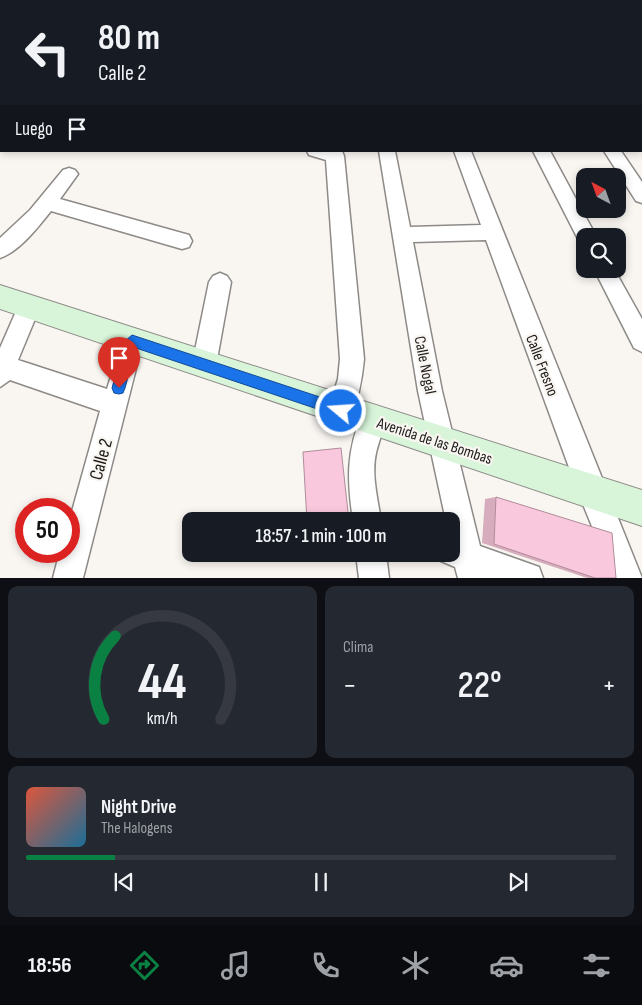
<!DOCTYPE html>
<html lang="es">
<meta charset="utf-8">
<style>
:root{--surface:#171b24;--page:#242831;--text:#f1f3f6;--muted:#9ea1a6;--line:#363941;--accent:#0b8043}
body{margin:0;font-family:"Sofia Sans Condensed",sans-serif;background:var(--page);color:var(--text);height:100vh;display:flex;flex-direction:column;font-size:19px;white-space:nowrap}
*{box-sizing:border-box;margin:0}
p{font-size:16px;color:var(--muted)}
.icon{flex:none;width:28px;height:28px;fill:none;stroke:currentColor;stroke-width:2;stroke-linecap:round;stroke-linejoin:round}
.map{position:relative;height:578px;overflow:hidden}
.panel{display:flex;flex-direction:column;gap:8px;padding:8px;background:#0d0f14;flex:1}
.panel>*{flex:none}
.banner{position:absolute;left:0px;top:0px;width:642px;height:152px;box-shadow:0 2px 8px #0003;background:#171b24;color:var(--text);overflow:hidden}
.needle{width:32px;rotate:319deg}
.tools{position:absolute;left:576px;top:168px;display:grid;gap:10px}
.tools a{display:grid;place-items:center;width:50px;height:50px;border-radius:10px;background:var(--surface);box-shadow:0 2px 8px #0003;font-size:25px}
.speed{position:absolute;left:15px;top:498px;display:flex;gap:10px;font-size:25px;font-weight:700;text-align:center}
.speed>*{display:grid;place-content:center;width:65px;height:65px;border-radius:50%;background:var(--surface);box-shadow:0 2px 8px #0003;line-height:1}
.speed .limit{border:8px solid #d22;background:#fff;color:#111}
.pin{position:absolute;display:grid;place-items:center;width:42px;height:42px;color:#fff;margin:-51px -21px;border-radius:50% 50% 50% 0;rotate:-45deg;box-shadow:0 0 5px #0007}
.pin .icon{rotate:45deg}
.me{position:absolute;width:55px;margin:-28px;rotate:288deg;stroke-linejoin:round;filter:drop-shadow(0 0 4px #0008)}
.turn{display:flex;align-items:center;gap:18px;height:105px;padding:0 15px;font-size:22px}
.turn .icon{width:65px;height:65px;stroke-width:2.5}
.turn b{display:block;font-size:35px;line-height:42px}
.then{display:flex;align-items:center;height:48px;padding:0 15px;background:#0003;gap:10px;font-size:19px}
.big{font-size:38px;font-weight:600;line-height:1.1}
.panel .card{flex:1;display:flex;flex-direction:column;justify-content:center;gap:8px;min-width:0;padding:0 18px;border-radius:10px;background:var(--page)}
.panel .dial{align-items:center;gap:0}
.dial svg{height:130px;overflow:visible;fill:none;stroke:var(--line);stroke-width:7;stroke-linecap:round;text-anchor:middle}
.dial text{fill:var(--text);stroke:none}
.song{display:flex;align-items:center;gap:15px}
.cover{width:60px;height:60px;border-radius:8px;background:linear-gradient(135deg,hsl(10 70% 55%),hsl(200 70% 35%))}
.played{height:5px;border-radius:2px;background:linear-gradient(90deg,var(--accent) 15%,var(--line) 15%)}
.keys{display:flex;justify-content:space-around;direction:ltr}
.heat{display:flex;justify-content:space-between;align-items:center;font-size:28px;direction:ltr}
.panel .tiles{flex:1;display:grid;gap:8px;grid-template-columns:1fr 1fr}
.card:last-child{grid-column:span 2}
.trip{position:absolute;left:182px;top:512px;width:278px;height:50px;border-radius:10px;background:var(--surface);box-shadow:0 2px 8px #0003;font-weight:600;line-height:50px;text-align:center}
.tabs{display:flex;height:80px;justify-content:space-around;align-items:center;background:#090b0e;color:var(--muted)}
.tabs .icon{width:35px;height:35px}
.tabs .active{color:var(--accent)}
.tabs b{font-size:22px;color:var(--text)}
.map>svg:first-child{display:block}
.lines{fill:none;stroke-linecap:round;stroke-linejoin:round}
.street-casing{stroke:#8d8a87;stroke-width:3}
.secondary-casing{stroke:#8d8a87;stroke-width:2}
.street{fill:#fff;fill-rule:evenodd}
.secondary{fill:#d8f5da;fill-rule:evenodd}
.wall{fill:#d7acbd}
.building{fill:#fac8dc;stroke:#af8c9a}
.route{fill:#1a73e8;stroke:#114b97}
.labels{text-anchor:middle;stroke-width:4.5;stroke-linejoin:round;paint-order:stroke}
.street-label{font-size:16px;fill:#1c1b1a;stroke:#f9f6f2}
.near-street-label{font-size:19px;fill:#1c1b1a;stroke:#f9f6f2}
</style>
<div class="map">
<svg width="642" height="578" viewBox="0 0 642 578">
<rect width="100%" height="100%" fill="#f9f6f2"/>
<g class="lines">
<defs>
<path id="street" d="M316,0H328V1H316Z
M354,0H366V1H354Z
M399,0H411L412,1H400Z
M453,0H465L466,1H454Z
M506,0H518L519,1H507Z
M539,0H551L552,1H540Z
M621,0H635L636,1H622Z
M641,44H642V52H641Z
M641,109H642V119H641Z
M307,151H342L344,156L364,359C362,380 358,400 350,420L341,424L332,420L328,411L338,379L340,359L326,160L309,155Z
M379,151H395L410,227L481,225L454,151H471L642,578H613L578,492L486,240L413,242L442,391L480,546L539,567L543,578H458L455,567L441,561L437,554H451V521H446L418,391Z
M533,151H550L596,236H585V243L579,241Z
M604,151H621L642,182V203L636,201Z
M69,168L75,170L78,174L60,199L189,235L192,241L189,247L182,249L51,211C38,227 20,251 0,258V238L30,210L63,170Z
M594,269H614L642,319V352L634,348Z
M220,273L227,276L231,282L216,365L212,373L204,376L196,373L192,365L209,282L213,276Z
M29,297L37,300L40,307L18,360L107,389L124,334L132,330L140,334L143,341L83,578H53L60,551H69V522L100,411L10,380L0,387V348L21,300Z
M372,407L381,411C387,425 379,439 376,453C371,475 378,500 381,521H353C347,478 346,453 363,411Z
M356,554H386L389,578H359Z"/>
<path id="secondary" d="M0,285L642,490V526L0,309Z"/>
</defs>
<!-- street casing -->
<use href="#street" class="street-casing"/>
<!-- secondary casing -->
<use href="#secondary" class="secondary-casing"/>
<!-- street -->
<use href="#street" class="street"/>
<!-- secondary -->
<use href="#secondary" class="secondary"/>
</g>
<!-- wall -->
<path class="wall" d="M496,497L616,578H587L482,543L485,499Z"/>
<!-- building -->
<path class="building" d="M341,448L349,521H307L303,452Z
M496,497L612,533L616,578H595L494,544Z"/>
<!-- route -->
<path class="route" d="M132,335L341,404L346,406L348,411L346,415L341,417L136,348L125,388L123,393L119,394L114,393L112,388L125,341Z"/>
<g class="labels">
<!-- street labels -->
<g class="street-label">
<text transform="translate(426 365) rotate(79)" y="6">Calle Nogal</text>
<text transform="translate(543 365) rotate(69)" y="6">Calle Fresno</text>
<text transform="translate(435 440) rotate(18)" y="6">Avenida de las Bombas</text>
</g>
<!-- near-street labels -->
<g class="near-street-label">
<text transform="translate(100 459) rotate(-75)" y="7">Calle 2</text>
</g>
</g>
</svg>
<div class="tools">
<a><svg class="needle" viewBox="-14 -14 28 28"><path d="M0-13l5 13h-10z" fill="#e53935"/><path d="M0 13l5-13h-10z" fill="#9ea1a6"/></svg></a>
<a><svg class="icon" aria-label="search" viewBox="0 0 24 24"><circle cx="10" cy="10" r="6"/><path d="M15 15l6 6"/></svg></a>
</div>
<div class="speed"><div class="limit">50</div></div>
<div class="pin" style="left:119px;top:388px;background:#d93025"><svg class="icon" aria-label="arrive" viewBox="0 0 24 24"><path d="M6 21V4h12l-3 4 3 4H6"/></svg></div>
<svg class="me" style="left:341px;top:411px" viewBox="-20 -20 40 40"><circle r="17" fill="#1a73e8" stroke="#fff" stroke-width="3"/><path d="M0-11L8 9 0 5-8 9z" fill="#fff"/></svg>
<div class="trip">18:57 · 1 min · 100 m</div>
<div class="banner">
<div class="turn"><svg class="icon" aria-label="left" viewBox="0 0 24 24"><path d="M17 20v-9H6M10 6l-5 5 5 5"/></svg><div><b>80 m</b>Calle 2</div></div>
<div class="then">Luego<svg class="icon" aria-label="arrive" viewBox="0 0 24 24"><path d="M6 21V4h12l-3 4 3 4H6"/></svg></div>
</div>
</div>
<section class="panel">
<div class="tiles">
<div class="card dial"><svg viewBox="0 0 100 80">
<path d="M14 69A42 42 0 1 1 86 69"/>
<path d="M14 69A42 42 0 0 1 21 18" stroke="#0b8043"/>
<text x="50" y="56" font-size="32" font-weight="700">44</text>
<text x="50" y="72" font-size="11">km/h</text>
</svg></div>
<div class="card"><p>Clima</p>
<div class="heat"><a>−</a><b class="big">22°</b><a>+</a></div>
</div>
<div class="card">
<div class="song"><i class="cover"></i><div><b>Night Drive</b><p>The Halogens</p></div></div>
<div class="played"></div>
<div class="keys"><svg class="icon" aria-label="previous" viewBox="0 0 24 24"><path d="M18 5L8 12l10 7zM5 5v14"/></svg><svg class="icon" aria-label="pause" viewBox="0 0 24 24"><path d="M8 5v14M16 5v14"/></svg><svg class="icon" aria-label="next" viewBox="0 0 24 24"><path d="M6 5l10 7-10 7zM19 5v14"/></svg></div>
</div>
</div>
</section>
<nav class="tabs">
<b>18:56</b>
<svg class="icon active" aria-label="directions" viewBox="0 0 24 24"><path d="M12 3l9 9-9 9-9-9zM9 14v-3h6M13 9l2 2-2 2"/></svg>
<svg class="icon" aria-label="music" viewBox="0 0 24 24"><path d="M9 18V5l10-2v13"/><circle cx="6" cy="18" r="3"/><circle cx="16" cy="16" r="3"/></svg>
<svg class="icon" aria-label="phone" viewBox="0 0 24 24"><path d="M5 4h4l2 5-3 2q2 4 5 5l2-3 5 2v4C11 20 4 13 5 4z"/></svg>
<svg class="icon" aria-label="climate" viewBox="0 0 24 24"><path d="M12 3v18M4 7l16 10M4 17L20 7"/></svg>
<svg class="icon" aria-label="car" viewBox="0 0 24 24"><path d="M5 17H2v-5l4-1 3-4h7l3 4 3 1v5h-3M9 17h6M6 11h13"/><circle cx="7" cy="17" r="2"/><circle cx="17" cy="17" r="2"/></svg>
<svg class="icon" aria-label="filters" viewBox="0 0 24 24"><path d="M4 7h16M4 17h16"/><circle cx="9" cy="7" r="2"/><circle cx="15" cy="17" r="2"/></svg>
</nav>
